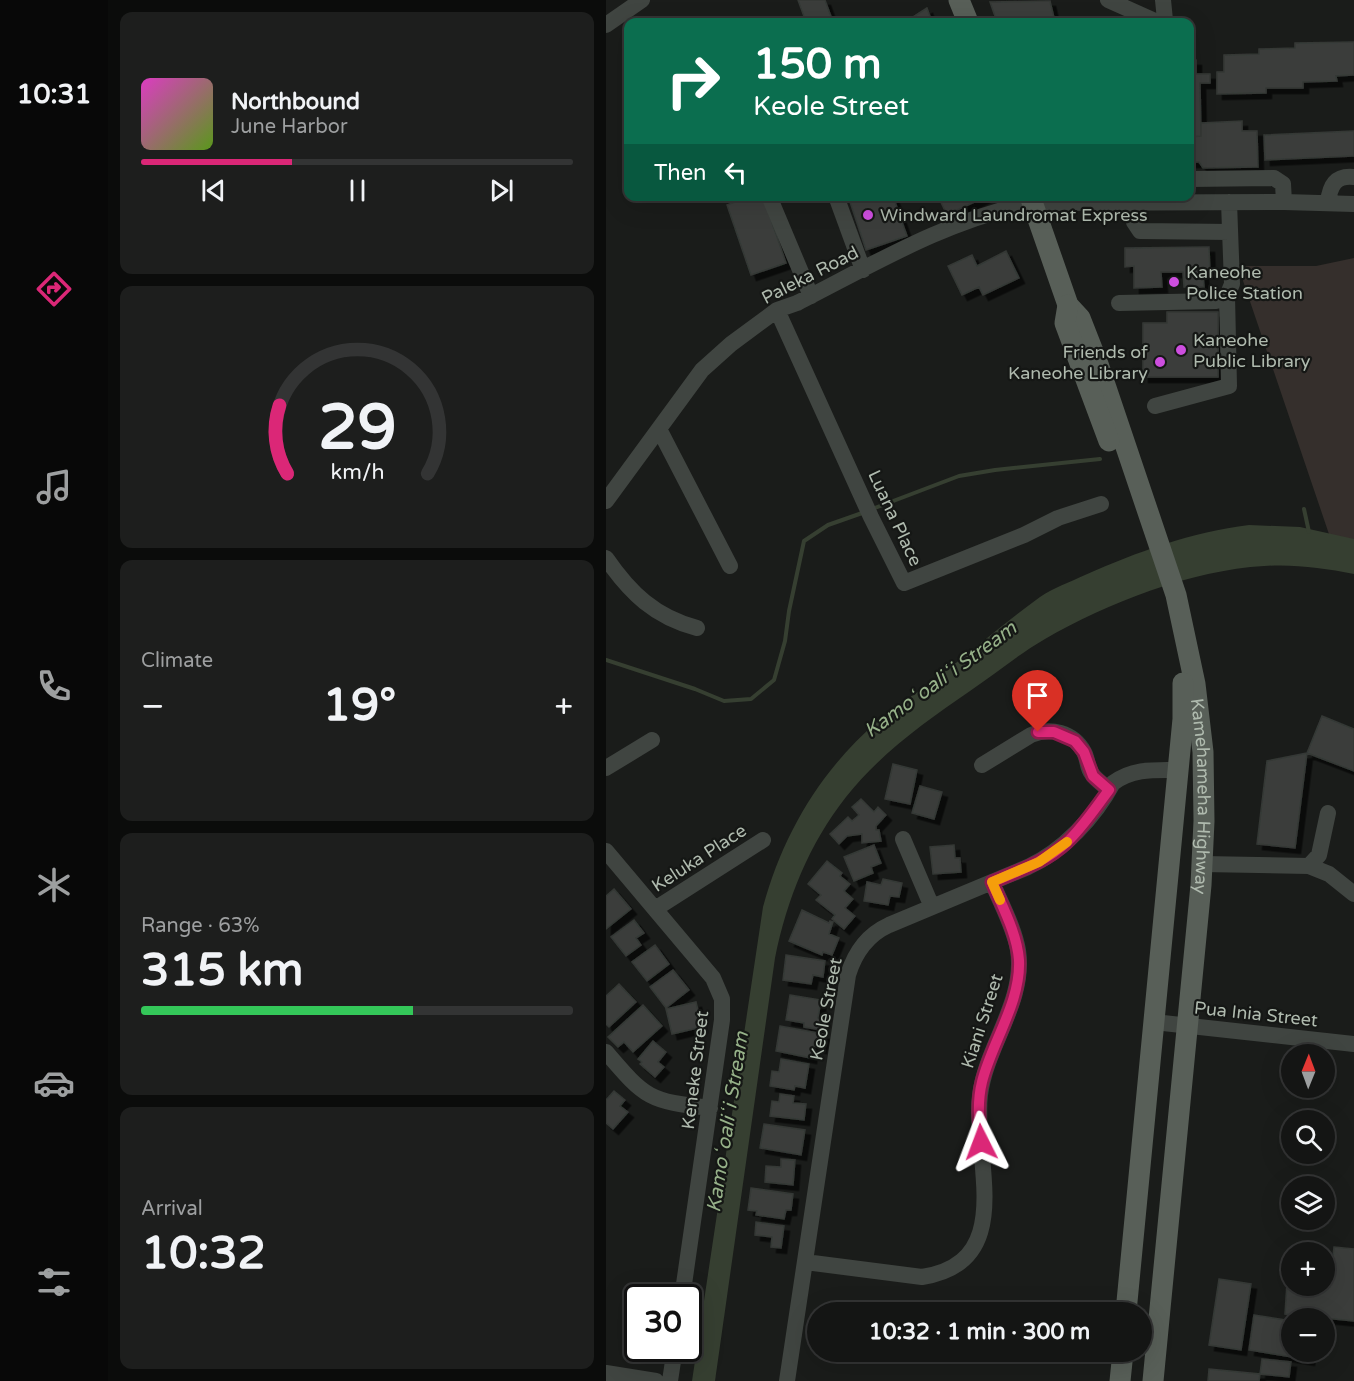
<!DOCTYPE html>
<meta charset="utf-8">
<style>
:root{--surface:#141514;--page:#1d1e1d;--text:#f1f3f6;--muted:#9d9fa0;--line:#333434;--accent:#db2777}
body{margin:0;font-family:"Varela Round",sans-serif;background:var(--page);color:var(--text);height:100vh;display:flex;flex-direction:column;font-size:22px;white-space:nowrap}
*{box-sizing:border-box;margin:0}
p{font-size:20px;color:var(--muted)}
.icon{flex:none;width:33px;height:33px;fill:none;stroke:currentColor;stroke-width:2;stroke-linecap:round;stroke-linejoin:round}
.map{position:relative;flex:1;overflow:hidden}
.side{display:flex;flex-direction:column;gap:12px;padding:12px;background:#0b0c0b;width:498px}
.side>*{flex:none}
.hud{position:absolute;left:18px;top:18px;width:570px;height:183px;border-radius:12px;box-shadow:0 6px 24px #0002,0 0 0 2px var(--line);background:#0b6e4f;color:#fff;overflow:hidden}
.needle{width:39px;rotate:1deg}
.tools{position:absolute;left:675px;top:1044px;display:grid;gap:12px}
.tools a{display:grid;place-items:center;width:54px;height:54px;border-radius:50%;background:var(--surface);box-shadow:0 6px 24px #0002,0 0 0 2px var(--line);font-size:30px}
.speed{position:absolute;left:18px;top:1284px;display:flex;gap:12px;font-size:30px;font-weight:700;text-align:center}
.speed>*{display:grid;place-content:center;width:78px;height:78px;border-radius:50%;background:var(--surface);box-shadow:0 6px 24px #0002,0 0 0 2px var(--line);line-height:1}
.speed .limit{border:3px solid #111;border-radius:9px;background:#fff;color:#111}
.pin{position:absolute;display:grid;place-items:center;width:51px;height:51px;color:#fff;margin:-62px -26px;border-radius:50% 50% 50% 0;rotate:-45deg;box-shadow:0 0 6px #0007}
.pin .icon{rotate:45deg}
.me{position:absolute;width:66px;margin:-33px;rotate:357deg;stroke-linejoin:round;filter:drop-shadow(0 0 4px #0008)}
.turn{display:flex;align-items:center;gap:21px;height:126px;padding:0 30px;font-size:27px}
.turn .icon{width:78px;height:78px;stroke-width:2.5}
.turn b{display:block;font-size:42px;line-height:51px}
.then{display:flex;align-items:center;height:57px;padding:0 30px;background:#0003;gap:12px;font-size:22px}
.big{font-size:45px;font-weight:800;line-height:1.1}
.side .card{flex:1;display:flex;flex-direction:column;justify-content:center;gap:9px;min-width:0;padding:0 21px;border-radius:12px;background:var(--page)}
.side .dial{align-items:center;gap:0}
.dial svg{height:156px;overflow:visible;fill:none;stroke:var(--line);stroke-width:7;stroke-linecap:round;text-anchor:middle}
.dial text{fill:var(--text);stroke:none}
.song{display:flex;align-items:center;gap:18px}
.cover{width:72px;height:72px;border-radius:9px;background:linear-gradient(135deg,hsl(310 70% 55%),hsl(90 70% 35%))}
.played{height:6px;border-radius:3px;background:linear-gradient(90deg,var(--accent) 35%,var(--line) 35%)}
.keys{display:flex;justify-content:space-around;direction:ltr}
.heat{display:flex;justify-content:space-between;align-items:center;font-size:33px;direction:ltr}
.charge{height:9px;border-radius:4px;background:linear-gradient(90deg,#34c759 63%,var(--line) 0)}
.trip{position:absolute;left:201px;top:1302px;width:345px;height:60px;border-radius:30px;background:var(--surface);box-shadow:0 6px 24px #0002,0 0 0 2px var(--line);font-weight:800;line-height:60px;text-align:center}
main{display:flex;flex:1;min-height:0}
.menu{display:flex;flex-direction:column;width:108px;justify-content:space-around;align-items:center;background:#080808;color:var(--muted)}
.menu .icon{width:42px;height:42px}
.menu .current{color:var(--accent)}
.menu b{font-size:27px;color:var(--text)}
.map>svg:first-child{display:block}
.green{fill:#352f2c}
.water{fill:#363f31}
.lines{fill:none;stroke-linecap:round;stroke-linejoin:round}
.stream{stroke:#363f31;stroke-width:4}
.building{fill:#3a3e3b;stroke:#343835;stroke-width:1.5;filter:url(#shadow)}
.minor{stroke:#404541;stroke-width:16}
.major{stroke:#585f58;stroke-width:21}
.route-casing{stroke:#8e194d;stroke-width:15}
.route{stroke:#db2777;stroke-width:10}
.slow{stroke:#f59e0b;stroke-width:10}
.poi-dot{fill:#cd4edf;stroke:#151715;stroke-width:2}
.labels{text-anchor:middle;stroke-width:4.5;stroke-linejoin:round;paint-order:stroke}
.poi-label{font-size:18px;fill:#afbaae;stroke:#151715;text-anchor:start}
.street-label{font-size:18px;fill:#afbaae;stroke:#151715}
.water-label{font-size:20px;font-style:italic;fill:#96b189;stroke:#151715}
</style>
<main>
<nav class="menu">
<b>10:31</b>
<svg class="icon current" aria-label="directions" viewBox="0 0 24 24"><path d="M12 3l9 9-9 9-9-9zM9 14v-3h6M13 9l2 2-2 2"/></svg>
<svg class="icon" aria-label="music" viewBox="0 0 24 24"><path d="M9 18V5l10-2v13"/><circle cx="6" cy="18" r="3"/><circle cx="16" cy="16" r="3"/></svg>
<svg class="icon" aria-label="phone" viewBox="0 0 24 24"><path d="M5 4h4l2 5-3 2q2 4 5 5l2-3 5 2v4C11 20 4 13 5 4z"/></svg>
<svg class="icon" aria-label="climate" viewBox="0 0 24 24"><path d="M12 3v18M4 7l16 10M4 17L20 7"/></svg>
<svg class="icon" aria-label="car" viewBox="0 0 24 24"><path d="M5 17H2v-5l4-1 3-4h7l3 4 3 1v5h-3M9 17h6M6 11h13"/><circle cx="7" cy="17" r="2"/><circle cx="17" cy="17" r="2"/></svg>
<svg class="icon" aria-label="filters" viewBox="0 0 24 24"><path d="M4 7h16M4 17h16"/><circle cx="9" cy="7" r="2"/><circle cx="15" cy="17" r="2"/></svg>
</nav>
<section class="side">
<div class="card">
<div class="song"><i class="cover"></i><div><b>Northbound</b><p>June Harbor</p></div></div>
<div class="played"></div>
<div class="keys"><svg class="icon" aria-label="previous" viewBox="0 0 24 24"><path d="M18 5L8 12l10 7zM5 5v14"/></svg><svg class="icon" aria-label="pause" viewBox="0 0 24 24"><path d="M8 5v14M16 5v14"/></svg><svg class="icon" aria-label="next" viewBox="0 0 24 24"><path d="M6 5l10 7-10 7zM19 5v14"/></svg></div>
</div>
<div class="card dial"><svg viewBox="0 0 100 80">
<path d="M14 69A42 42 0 1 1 86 69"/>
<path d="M14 69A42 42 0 0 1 10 34" stroke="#db2777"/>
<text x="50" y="56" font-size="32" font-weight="700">29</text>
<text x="50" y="72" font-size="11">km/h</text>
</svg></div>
<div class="card"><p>Climate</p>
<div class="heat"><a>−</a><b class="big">19°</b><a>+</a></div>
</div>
<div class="card"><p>Range · 63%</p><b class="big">315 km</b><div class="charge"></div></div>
<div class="card"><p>Arrival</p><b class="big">10:32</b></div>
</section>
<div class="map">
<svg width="748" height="1381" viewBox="0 0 748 1381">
<defs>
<filter id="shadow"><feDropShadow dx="5.5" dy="5.5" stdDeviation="0" flood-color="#0009"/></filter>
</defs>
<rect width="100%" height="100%" fill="#1a1c1a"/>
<!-- green -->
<path class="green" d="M748,258V546L725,540L632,266H710Z"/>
<!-- water -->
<path class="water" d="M643,525L694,527L748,539V574C718,568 688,564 658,566C586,570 501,603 439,639C413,654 389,674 364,691C319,722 275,753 240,797C203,844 181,899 169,958L109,1381H86L157,907C177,834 214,771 272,721C294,703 319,688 341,670C372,646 402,620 434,597C447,588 464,582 479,575C531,552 586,532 643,525Z"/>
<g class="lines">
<!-- stream -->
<path class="stream" d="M266,509L353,476L389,470L494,459
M698,509L703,532
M0,660L89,689L118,701L145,699L168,680L179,641L183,611L198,541L222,525L259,512"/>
</g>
<!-- building -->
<path class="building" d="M192,0H219L227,22H200Z
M444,1L449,22H391L384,2Z
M321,8L326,22H299Z
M748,42V75L730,76L731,81L697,82V88H660V93L611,94V72H618V55L653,54V49L689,48V43Z
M584,60H590V74H604V83H594L595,136L584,137Z
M636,121V131H651L652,167L597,168L593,162H584V137L595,136V123Z
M748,131V156L659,160L658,135Z
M145,196H157L180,263L145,275L121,205Z
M242,196H287L301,236L260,250Z
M332,196H381L341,215Z
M603,247L604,273H597L598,287H578L577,272H555L556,287L528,288V266L519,267V248Z
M400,251L413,278L377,295L373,287L356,295L342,266L366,255L371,266Z
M561,312H612V377H537V323H561Z
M716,716L748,729V771L701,753Z
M701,753L689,848L651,844L661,761Z
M287,764L311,770L304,804L279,799Z
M314,786L336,792L328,819L306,813Z
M255,799L268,812L272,807L280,815L270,826V830H273L275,841L256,843V834L241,836L233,844L224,834L242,817L246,821L253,815L246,807Z
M268,845L275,863L265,867L267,873L248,881L238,857Z
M348,845L349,858H354L355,872L327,874L324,847Z
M221,861L236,873L234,876L244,884L238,891L247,899L239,908L249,916L238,929L226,919L229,915L210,900L215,895L202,884Z
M277,879L296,883L293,897L284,896L282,905L258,901L261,882L275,885Z
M8,889L25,909L0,929V896Z
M196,910L223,923L224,921L227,922L223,934L233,938L226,955L217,952L216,955L183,941Z
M28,920L38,933L30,938L35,945L20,956L5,937Z
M49,945L63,964L41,981L26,962Z
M180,955L219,961L217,977L207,975L205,984L177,980Z
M67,970L83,990L60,1008L44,987Z
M13,984L30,1002L3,1027L0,1024V996Z
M184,995L215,1000L212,1018L217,1019L215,1030L198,1027V1023L180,1020Z
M90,1002L96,1027L66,1034L60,1009Z
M37,1005L56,1026L27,1052L18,1042L12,1047L2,1037Z
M174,1026L218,1034L215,1048L207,1046L205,1058L170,1051Z
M47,1041L60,1052L52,1062L58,1067L49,1077L34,1064L36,1062L32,1059Z
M175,1059L203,1064L199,1088L189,1086L188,1090L164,1086L166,1071L173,1072Z
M8,1091L19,1100L14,1106L22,1112L7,1129L0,1123V1100Z
M174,1094L188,1096L187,1103L200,1104L198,1120L164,1116L166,1101L173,1102Z
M158,1124L199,1130L195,1155L154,1148Z
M175,1159L189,1160L187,1185L159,1182L160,1166L175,1167Z
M145,1188L187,1194L185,1210H180L178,1219L150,1215L151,1211L142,1210Z
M150,1222L178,1226L175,1248L165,1247L166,1237L149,1235Z
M728,1247L748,1249V1321L679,1314L681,1283H686V1286L724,1287Z
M613,1279L645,1284L635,1350L603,1345Z
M648,1315L686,1321V1352H704L703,1360L643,1350Z
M656,1359L685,1362L683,1377L654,1374Z
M603,1369L654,1374L653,1381H602Z"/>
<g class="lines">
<!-- minor -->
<path class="minor" d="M502,0L549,21L559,20L557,0
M0,25L36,0
M584,179L668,178L677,184L678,202
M163,196L205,296
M230,196L257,270
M722,202C724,186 729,175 748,177
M527,203L528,222L534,231L624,232
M513,303L610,301L621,296L626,284L623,202
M171,310L265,517L298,583L418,535L452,518L495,504
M549,406L623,386L621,296
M53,429L124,566
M0,501L96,370L125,344L171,310L191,303C266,265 342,219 426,203L678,202L748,204
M0,558C24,593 49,617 91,628
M376,765L425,735C444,727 467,732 478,752C482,759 481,768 486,774C490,780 498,785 503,790
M0,768L46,740
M297,839L326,907
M0,851L107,978L116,999V1020L76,1298
M597,864L703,866L723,874L748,894
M703,866L713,855L722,813
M49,909L157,840
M548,1022L748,1044
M0,1052C40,1099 43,1101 104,1108
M199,1262L316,1277C413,1262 366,1159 374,1095C380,1046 420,1001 412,950C408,927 395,904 386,882
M0,1373L50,1381
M64,1381L69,1348
M181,1381L242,975C249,952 261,935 283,925L422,867C457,851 489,817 507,783C527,768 549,770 573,770"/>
<!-- major -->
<g class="major">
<path d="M353,0L362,22"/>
<path id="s1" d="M424,196L462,305L474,318L492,364L570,595L589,684L597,752L598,821L595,885L547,1381"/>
<path d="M462,305L459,323L503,441"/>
<path d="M520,1312L577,719V683"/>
<path d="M514,1381L517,1352"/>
</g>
</g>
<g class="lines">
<defs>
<path id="route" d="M375,1142C373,1122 371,1102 376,1082C386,1042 415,1002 413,960C411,933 396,906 386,882C412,871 440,862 461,842C477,827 490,807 503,790L487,776L478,752L469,741L448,732H432"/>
</defs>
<!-- route casing -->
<use href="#route" class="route-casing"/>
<!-- route -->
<use href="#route" class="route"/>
<!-- slow -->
<path class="slow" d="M394,900L386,882L433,862L461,842"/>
</g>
<!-- markers -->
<g class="poi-dot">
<circle cx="262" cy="215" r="6"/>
<circle cx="568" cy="282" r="6"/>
<circle cx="575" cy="350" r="6"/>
<circle cx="554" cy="362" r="6"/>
</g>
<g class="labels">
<!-- poi labels -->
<g class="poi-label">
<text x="274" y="221">Windward Laundromat Express</text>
<text x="580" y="278">Kaneohe<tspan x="580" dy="21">Police Station</tspan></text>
<text x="587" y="346">Kaneohe<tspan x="587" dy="21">Public Library</tspan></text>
<text x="542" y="358" text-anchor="end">Friends of<tspan x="542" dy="21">Kaneohe Library</tspan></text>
</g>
<!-- street labels -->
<g class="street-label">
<text transform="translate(204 275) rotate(-27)" y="6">Paleka Road</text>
<text transform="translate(289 518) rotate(65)" y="6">Luana Place</text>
<text dy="6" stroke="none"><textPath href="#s1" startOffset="630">Kamehameha Highway</textPath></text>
<text transform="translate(93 858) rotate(-33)" y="6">Keluka Place</text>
<text transform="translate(220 1009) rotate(-79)" y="6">Keole Street</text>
<text transform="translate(650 1014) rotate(6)" y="6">Pua Inia Street</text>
<text transform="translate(376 1021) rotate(-72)" y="6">Kiani Street</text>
<text transform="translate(89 1070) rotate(-83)" y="6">Keneke Street</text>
</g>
<!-- water labels -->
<g class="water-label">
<text transform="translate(334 679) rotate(-36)" y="7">Kamoʻoaliʻi Stream</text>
<text transform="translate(121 1122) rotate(-81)" y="7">Kamoʻoaliʻi Stream</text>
</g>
</g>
</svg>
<div class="tools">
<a><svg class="needle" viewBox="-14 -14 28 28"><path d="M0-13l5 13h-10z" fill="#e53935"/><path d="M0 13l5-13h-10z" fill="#9d9fa0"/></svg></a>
<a><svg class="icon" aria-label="search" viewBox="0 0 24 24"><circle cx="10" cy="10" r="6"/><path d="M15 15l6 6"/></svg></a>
<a><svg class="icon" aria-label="layers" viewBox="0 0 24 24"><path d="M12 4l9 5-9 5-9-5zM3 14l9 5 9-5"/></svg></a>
<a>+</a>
<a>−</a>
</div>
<div class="speed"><div class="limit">30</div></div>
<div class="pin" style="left:432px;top:732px;background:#d93025"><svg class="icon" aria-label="arrive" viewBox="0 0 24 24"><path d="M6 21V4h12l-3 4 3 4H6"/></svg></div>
<svg class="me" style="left:375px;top:1142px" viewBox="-20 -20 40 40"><path d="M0-17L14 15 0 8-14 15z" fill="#db2777" stroke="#fff" stroke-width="4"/></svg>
<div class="trip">10:32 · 1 min · 300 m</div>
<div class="hud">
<div class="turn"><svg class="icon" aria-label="right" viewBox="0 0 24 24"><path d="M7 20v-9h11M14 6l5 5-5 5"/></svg><div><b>150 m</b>Keole Street</div></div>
<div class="then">Then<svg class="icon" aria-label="left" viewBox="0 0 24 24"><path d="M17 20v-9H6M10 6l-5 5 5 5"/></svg></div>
</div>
</div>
</main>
